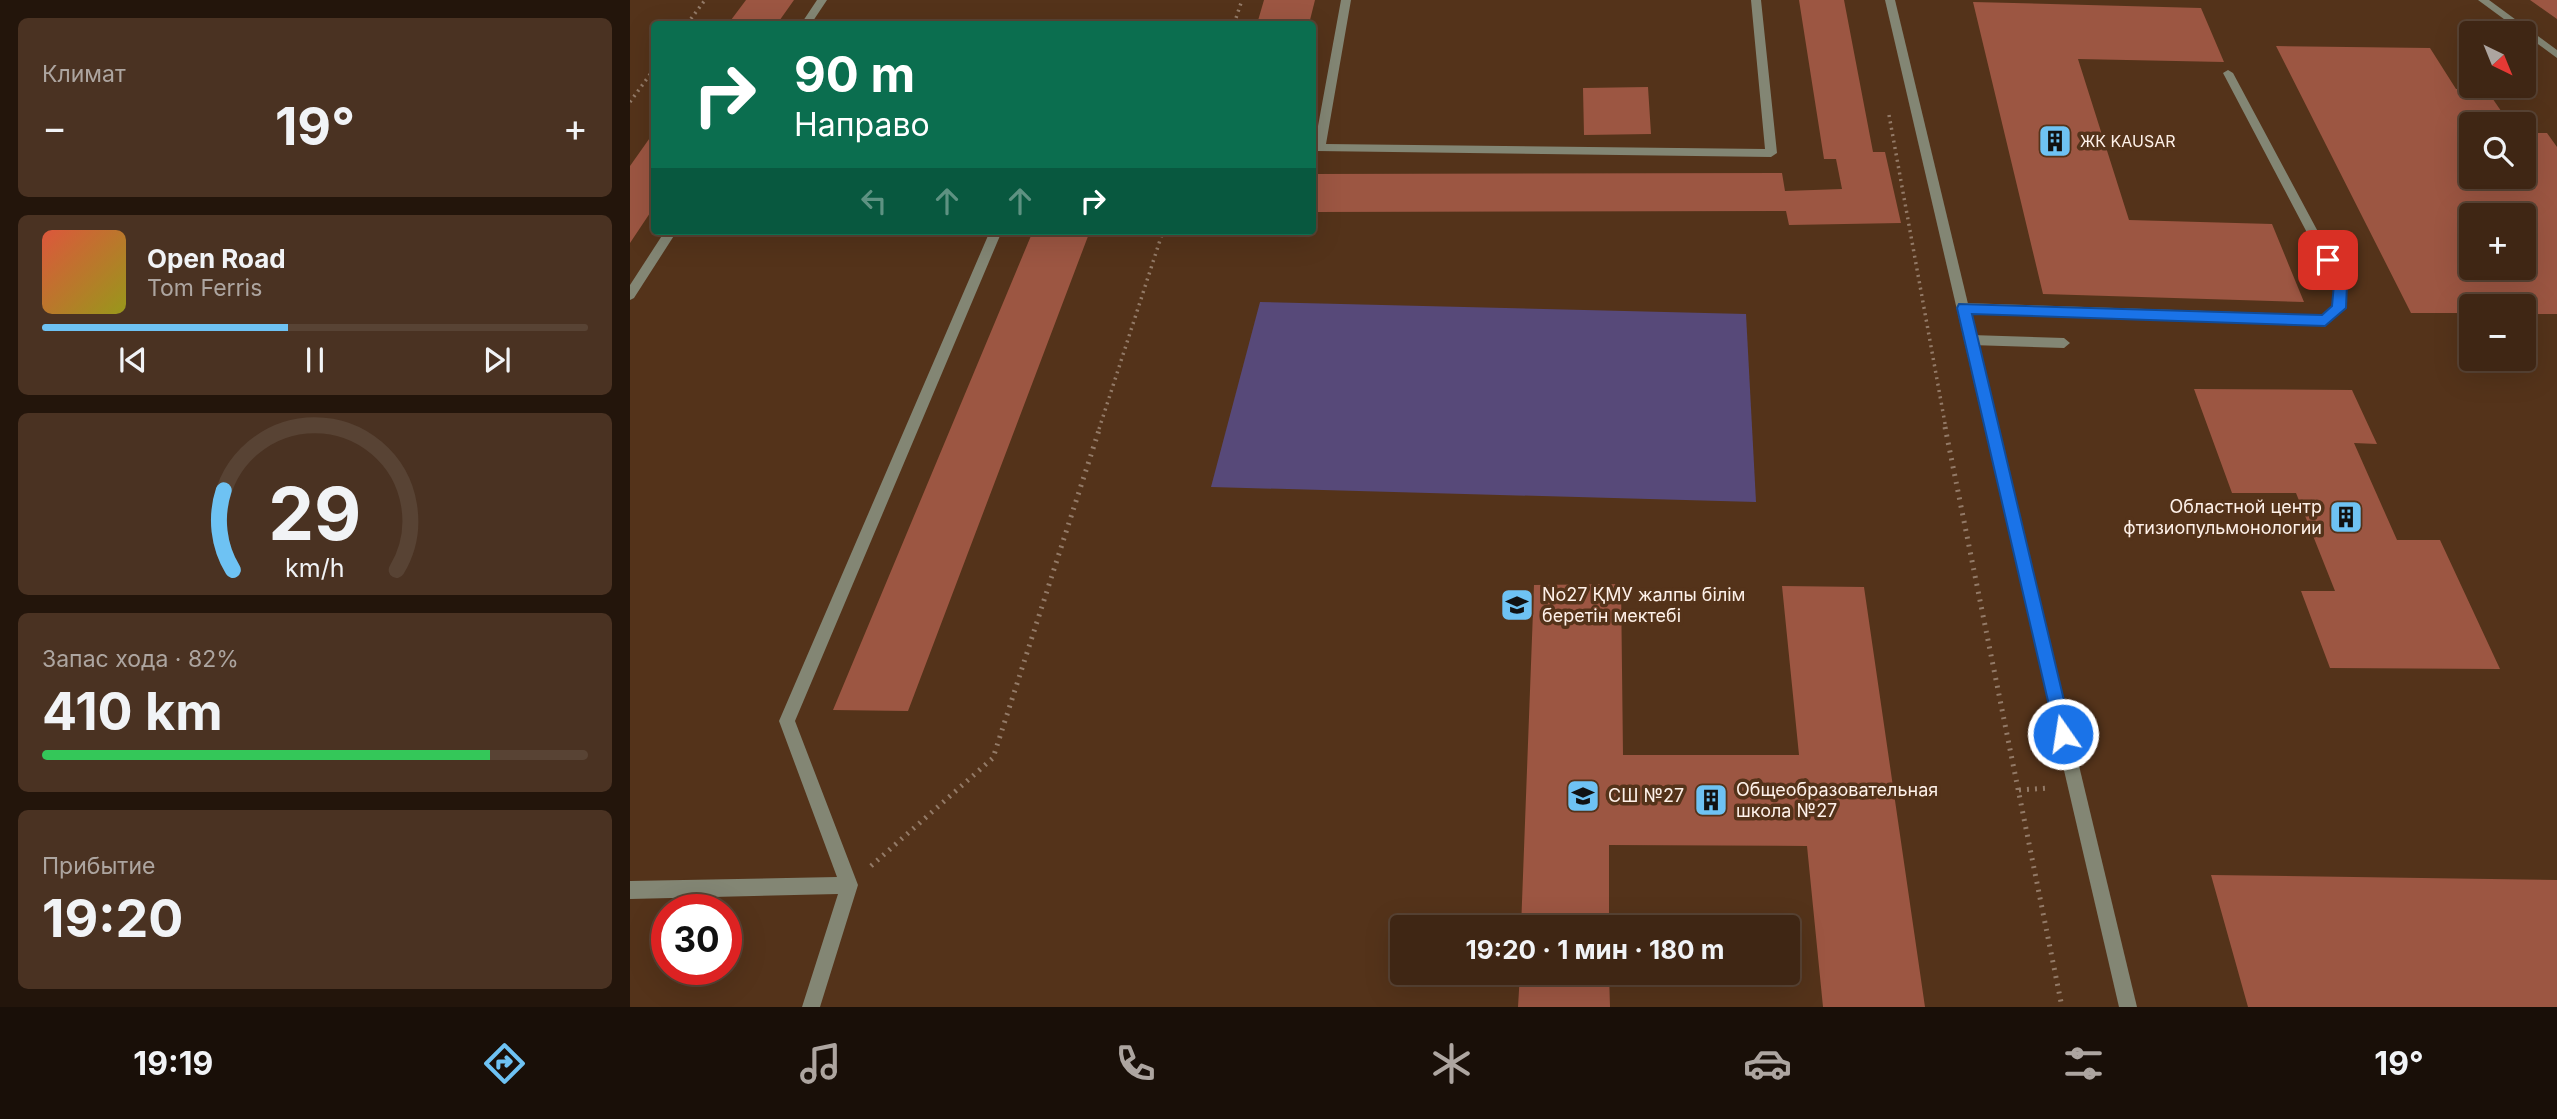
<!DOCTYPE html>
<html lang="ru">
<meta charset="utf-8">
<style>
:root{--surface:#3f2614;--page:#4a3222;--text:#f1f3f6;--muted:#ada5a0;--line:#584334;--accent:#6ec2f3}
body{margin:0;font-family:Inter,sans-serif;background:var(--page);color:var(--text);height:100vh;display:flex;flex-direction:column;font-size:26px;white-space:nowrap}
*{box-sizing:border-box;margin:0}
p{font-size:23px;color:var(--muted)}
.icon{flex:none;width:38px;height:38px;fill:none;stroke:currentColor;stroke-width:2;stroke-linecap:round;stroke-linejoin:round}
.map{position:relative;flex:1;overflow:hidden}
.side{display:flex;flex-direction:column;gap:18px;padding:18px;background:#23150b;width:630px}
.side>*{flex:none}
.hud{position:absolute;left:21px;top:21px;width:665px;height:214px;border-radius:7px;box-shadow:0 7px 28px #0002,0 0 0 2px var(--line);background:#0b6e4f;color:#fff;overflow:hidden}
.needle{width:46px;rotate:137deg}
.tools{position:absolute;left:1829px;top:21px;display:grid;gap:14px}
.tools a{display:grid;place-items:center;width:77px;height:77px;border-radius:7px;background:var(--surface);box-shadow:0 7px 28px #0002,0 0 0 2px var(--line);font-size:35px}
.speed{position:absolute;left:21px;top:894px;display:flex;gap:14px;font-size:35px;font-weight:700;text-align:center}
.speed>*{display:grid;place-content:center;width:91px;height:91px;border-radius:50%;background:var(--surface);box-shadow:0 7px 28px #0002,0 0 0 2px var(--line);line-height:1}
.speed .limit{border:10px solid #d22;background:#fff;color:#111}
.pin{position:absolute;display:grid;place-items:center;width:60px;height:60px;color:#fff;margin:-30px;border-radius:14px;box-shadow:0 4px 10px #0006}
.me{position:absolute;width:77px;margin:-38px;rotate:347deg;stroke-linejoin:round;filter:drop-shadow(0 0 5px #0008)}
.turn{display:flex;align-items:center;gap:24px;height:147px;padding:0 28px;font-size:32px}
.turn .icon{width:91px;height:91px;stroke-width:2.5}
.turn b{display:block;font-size:49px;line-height:60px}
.lanes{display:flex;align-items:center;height:66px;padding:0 28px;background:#0003;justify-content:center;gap:35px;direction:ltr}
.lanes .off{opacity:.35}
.big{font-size:52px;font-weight:700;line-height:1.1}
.side .widget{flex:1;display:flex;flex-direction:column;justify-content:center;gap:10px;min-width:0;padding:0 24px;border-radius:10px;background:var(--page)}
.side .dial{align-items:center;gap:0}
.dial svg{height:182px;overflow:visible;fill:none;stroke:var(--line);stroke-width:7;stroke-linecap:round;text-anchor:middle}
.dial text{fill:var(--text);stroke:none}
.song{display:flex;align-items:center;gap:21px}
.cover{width:84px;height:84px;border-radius:10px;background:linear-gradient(135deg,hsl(10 70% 55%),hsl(60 70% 35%))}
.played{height:7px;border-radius:4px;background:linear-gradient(90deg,var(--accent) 45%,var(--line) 45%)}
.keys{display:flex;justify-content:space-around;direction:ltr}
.heat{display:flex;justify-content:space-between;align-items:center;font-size:38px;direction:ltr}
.charge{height:10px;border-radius:5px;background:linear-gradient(90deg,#34c759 82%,var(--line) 0)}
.trip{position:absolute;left:760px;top:915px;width:410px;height:70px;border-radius:7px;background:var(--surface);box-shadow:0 7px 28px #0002,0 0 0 2px var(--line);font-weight:700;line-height:70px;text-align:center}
.menu{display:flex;height:112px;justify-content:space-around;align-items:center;background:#190f08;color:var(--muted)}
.menu .icon{width:49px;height:49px}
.menu .current{color:var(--accent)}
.menu b{font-size:32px;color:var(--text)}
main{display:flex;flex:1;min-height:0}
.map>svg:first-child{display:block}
.green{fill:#574979}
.building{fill:#9c5642;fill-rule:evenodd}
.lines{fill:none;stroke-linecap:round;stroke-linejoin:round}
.path-far1{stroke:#937a67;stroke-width:3.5;stroke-dasharray:2 4.5;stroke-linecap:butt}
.path{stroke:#937a67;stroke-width:5;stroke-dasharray:2 6;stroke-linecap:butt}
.service{fill:#838674;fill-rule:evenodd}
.minor{fill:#838674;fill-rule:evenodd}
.route{fill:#1a73e8;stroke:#114b97;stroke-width:2}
.labels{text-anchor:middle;stroke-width:7;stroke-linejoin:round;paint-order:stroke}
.far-poi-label{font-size:16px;fill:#fef1e9;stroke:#54331a;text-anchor:start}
.poi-label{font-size:18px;fill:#fef1e9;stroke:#54331a;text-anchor:start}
</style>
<main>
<section class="side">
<div class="widget"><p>Климат</p>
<div class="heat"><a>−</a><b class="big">19°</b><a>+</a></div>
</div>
<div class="widget">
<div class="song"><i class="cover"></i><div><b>Open Road</b><p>Tom Ferris</p></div></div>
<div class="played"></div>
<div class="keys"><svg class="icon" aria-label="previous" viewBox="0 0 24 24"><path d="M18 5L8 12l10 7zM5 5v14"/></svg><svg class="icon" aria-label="pause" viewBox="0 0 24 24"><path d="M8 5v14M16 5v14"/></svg><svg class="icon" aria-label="next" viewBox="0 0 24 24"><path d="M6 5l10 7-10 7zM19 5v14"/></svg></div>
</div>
<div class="widget dial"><svg viewBox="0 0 100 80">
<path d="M14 69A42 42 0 1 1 86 69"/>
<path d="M14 69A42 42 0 0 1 10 34" stroke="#6ec2f3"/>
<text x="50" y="56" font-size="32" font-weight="700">29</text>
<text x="50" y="72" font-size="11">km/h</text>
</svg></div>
<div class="widget"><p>Запас хода · 82%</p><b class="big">410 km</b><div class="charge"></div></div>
<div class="widget"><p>Прибытие</p><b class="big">19:20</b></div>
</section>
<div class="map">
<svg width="1927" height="1007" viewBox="0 0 1927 1007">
<rect width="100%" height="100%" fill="#54331a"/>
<!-- green -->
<path class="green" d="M630,302L1116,314L1126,502L581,487Z"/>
<!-- building -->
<path class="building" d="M116,0H164L147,24H98Z
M634,0H685L679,24H627Z
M1169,0H1214L1243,152H1255L1271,223L1159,225L1156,211L682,212V174L1152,173L1155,191L1212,189L1206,159H1194Z
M1900,0H1927V19Z
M1343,2L1571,8L1594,62L1448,59L1499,220L1642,224L1674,302L1413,294Z
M1646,46L1800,48L1826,89H1856L1880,124H1841V177H1894V133H1917L1927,147V314H1894V306H1841V313H1781ZM1841,215H1894V268H1841Z
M1018,87L1021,134L954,135L953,88Z
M24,132V207L0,243V166Z
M403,231H460L278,711L203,710Z
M1564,389L1722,390L1747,444L1724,443L1767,540H1810L1870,669L1700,668L1671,591H1705L1666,493H1602Z
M991,584L993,755H1169L1152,586L1234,587L1295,1007H1193L1177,846L979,845V928H891L904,585Z
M1581,875L1927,880V1007H1618Z
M890,973H979L980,1007H888Z"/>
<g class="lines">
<!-- path-far1 -->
<path class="path-far1" d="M57,24L75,0
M604,24L612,0
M0,102L24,69
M1259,115L1316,429
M469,429L533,231"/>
<!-- path -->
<path class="path" d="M1315,427L1432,1007
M1389,790L1420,788
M241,866L363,758L470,427"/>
<!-- service -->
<path class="service" d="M187,0H197L181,24H171Z
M711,0H721L696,144L1135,149L1121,0H1131L1147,153L1141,157L686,151L684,148Z
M1848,0H1859L1927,50V58Z
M1598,70L1603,73L1716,284L1713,311L1695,325L1330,311L1328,308L1334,303L1692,315L1703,306L1704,284L1593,73Z
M35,231H47L4,298L0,300V285Z
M360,231H372L165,721L228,885L190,1007H172L208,894L0,899V881L207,877L149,721Z
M1341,335L1434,338L1440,343L1434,348L1341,345L1335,340Z"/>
<!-- minor -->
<path class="minor" d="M1255,0H1265L1507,1007H1489Z"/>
</g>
<!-- route -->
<path class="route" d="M1698,255L1703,257L1717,284L1716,308L1695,326L1342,314L1442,734L1439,740L1433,743L1427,740L1327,308L1329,304L1692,315L1702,306L1704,284L1691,260Z"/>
<!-- icons -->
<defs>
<symbol id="building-square" viewBox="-11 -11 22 22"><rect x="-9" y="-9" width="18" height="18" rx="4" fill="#6ec2f3" stroke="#54331a"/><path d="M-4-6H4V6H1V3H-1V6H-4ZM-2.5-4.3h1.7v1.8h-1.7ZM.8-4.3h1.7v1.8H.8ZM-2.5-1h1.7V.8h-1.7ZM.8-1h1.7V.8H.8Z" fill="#111"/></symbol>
<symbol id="school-square" viewBox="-11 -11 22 22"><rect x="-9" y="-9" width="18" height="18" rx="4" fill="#6ec2f3" stroke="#54331a"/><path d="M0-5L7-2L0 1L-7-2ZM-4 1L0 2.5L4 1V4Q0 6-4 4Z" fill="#111"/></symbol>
</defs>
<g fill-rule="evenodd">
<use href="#building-square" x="1406" y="122" width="38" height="38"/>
<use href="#building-square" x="1697" y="498" width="38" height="38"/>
<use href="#school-square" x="868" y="586" width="38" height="38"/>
<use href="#school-square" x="934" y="777" width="38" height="38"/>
<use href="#building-square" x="1062" y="781" width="38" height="38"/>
</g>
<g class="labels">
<!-- far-poi labels -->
<g class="far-poi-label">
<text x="1450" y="147">ЖК KAUSAR</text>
</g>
<!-- poi labels -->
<g class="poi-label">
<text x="1692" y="513" text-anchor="end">Областной центр<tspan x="1692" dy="21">фтизиопульмонологии</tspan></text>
<text x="912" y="601">No27 ҚМУ жалпы білім<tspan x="912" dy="21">беретін мектебі</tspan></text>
<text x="1106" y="796">Общеобразовательная<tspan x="1106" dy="21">школа №27</tspan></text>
<text x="978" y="802">СШ №27</text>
</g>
</g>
</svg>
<div class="tools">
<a><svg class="needle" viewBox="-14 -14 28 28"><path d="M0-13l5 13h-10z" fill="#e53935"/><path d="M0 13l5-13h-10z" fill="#ada5a0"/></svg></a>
<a><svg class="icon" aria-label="search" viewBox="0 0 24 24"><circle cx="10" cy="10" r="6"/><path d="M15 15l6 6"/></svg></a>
<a>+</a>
<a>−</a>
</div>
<div class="speed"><div class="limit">30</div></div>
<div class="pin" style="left:1698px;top:260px;background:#d93025"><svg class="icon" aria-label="arrive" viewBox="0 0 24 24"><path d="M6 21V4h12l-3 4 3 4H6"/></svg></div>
<svg class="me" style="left:1433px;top:734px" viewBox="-20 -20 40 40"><circle r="17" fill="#1a73e8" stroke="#fff" stroke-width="3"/><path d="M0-11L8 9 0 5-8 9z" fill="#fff"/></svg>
<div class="trip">19:20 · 1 мин · 180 m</div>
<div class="hud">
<div class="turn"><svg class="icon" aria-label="right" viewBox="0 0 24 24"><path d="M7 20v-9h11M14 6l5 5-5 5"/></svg><div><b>90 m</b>Направо</div></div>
<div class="lanes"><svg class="icon off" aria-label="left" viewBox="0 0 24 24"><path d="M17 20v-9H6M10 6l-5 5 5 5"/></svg><svg class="icon off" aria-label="ahead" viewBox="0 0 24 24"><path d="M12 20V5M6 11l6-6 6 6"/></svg><svg class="icon off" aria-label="ahead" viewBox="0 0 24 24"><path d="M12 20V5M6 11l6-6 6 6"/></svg><svg class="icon" aria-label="right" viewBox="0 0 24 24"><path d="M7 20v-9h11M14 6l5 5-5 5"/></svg></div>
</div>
</div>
</main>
<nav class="menu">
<b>19:19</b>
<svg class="icon current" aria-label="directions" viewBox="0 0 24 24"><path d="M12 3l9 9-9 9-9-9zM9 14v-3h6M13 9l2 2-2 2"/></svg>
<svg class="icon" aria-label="music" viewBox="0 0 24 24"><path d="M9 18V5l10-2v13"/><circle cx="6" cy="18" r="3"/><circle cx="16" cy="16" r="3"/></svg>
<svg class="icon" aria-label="phone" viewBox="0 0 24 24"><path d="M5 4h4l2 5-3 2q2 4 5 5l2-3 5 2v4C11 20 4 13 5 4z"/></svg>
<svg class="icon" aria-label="climate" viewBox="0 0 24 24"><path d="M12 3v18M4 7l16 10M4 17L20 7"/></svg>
<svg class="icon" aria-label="car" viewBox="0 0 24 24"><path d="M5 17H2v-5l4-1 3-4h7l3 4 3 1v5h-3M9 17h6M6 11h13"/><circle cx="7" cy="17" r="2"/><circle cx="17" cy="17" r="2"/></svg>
<svg class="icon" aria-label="filters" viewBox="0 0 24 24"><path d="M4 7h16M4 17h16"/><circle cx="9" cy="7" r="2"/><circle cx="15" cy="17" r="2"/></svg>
<b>19°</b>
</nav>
